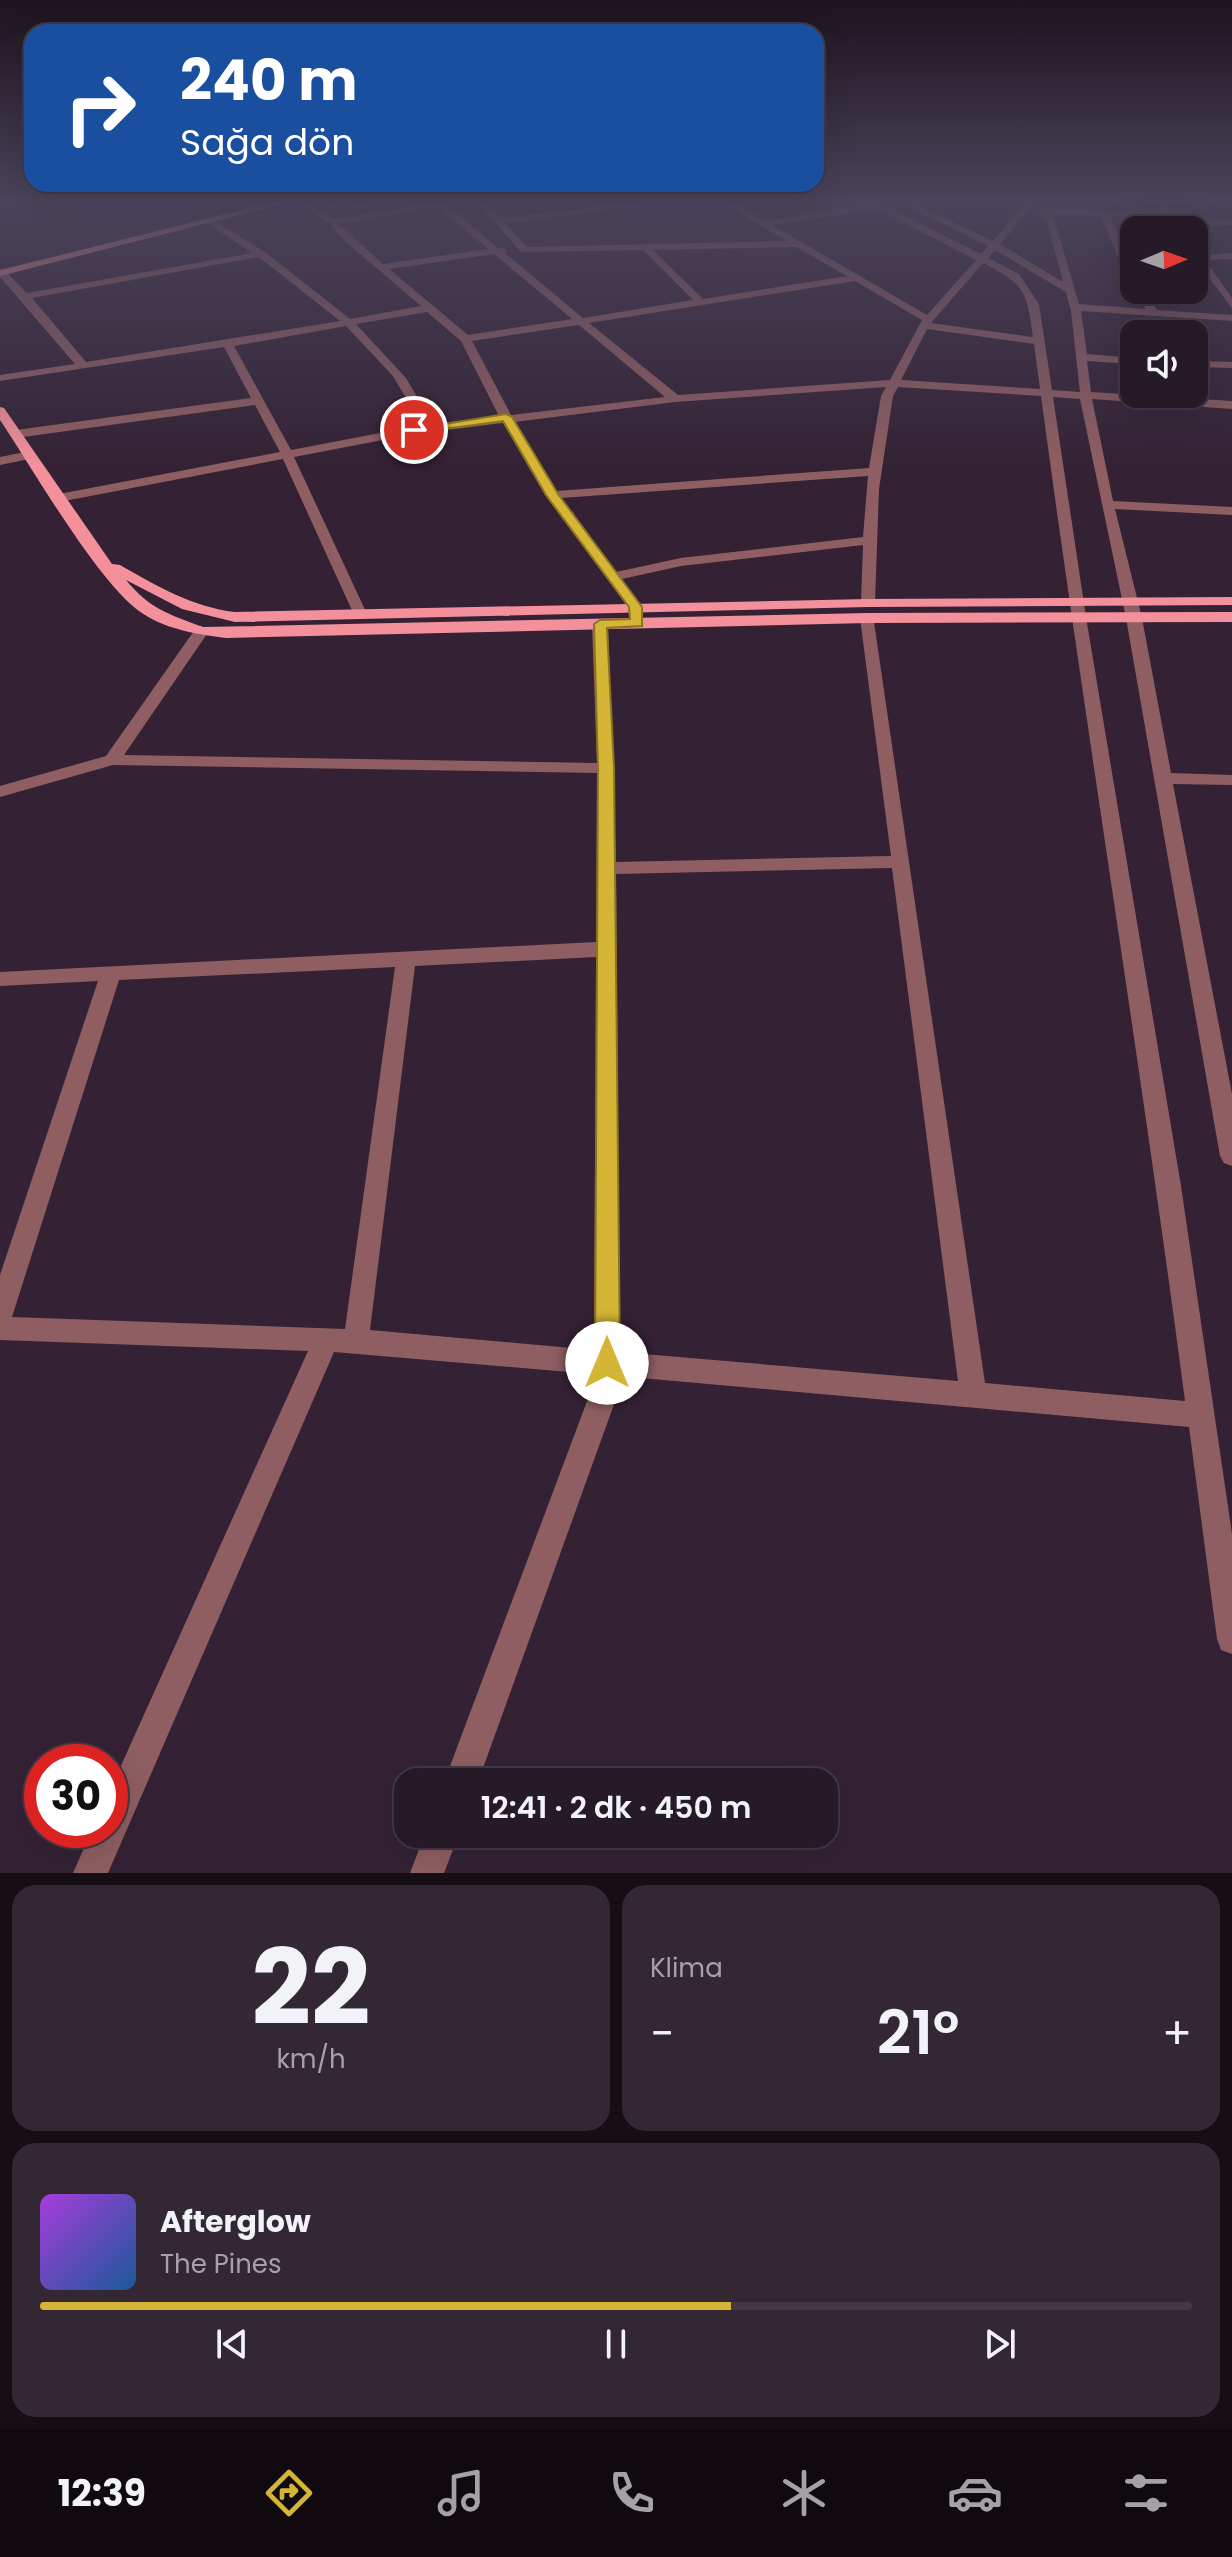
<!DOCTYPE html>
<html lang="tr">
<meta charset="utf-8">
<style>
:root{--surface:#271a27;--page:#332733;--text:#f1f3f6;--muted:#a4a1a7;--line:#433844;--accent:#d5b535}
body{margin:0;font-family:Poppins,sans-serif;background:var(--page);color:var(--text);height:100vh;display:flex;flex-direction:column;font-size:30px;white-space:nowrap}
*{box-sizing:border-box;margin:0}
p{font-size:26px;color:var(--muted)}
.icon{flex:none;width:44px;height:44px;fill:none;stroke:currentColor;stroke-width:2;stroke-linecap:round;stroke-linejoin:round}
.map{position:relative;height:1873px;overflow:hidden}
.details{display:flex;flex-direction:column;gap:12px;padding:12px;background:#150e15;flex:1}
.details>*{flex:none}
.banner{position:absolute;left:24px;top:24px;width:800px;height:168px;border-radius:24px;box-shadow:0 8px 32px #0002,0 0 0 2px var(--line);background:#1a4fa0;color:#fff;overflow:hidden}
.needle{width:52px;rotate:88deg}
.buttons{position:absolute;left:1120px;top:216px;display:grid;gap:16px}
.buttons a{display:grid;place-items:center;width:88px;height:88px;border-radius:16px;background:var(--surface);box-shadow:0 8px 32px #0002,0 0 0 2px var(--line);font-size:40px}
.speed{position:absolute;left:24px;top:1744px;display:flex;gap:16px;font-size:40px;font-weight:700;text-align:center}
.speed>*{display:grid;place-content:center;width:104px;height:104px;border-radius:50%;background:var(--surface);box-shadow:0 8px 32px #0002,0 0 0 2px var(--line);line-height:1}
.speed .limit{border:12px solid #d22;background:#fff;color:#111}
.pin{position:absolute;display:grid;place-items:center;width:68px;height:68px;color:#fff;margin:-34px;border:4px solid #fff;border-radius:50%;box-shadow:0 2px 8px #0007}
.me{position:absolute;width:88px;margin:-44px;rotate:0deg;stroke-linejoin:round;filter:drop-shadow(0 0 6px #0008)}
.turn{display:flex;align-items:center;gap:28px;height:168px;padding:0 24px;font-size:36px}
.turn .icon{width:104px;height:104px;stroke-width:2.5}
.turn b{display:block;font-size:56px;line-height:68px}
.big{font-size:60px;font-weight:600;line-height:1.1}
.details .widget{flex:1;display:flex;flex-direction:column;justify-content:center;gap:12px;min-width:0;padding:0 28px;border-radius:24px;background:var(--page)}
.details .dial{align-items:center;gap:0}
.dial b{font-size:104px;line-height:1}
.song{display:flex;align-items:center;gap:24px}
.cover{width:96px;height:96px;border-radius:12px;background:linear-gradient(135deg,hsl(280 70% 55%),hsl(210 70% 35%))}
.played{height:8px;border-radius:4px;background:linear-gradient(90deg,var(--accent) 60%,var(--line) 60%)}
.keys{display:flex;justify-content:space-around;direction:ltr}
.heat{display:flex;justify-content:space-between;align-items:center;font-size:44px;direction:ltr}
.details .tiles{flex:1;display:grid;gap:12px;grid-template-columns:1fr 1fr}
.widget:last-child{grid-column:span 2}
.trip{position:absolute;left:394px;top:1768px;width:444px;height:80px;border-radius:24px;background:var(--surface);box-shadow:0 8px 32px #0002,0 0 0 2px var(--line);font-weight:600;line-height:80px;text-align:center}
.tab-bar{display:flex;height:128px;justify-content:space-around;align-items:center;background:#100a10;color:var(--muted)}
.tab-bar .icon{width:56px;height:56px}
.tab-bar .on{color:var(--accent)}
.tab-bar b{font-size:36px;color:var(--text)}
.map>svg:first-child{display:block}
.building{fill:#4c3342;stroke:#846979;stroke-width:2}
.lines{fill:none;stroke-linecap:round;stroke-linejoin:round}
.minor{fill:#8e5e62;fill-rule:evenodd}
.major{fill:#f3909b;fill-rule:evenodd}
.route{fill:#d5b535;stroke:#8a7622;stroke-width:2}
</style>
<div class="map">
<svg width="1232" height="1873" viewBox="0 0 1232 1873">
<rect width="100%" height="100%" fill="#342234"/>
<!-- building -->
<path class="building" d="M358,202L364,207L335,211L327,204Z"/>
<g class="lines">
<!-- minor -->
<path class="minor" d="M295,202H306L334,219L443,202L498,248L506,249L505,253L583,318L693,300L643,250L521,252L477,202H486L501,218L644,202H674L505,223L527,247L787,241L722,202H733L765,221L877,202L981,254L988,246L900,202H911L993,241L1027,202H1043L1047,208L1162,213L1157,202H1165L1171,218L1110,216L1134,273V287L1129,284L1101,216L1050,214L1056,225L1079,304L1146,309L1133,290L1134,289L1143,290L1157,310L1232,315V321L1081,311L1087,354L1134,358V364L1087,361L1091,392L1232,401V409L1092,399L1113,501L1232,507V515L1115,509L1142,618L1171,773L1232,775V785L1173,784L1232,1094V1166L1224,1163L1220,1156L1126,618L1080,399L1053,397L1086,617L1181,1186L1232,1534V1654L1221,1650L1217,1639L1189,1427L619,1376L617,1396L478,1782H444L589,1396L592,1374L334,1352L108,1873H73L92,1830H110V1790L308,1351L0,1340V1275L98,981L0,986V972L596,942L597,773L113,765L0,797V786L106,756L196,628L201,626L209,631L124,755L597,763L592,624L600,619L608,624L616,862L891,856L860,618L868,613L873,615L985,1383L1185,1401C1141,1065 1086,731 1041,396L898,387L893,396L879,489L875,603L868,607L861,603L863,545L681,566L622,579L642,607L640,610H630L545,495L503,423L414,434L294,457L367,614L360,618L355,617L283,459L59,502L52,498L59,494L280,452L255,405L16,438L10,434L16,430L251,398L224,347L0,381V375L75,364L0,277V269L4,270L27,293L252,253L207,223L210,218L265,252L350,319L421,306L346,242L330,224ZM1035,203L1048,225L1063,282L1000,244ZM438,207L488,249L383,264L339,224ZM877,209L976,260L927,315L772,225ZM796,247L847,276L703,299L653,250ZM995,250L1066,292L1071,311L1080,392L1052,390L1039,304L1019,274L988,258ZM494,254L572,319L468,335L389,269ZM259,257L340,321L86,362L32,298ZM983,263C1025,284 1027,292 1033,337L931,323ZM855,281L922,320L890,380L678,395L589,323ZM427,312L461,341L499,416L433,424L406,378L356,324ZM579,325L665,397L511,415L472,341ZM346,326L393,376L422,425L291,450L234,346ZM927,329L1034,344L1040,389L901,380ZM886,387L881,396L869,468L556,491L514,422L675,402ZM868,476L863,537L681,558L616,572L561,498ZM892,868L958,1381L620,1352L616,874ZM596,957L594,1350L370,1330L415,966ZM395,967L345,1329L12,1317L119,980Z
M1172,219H1232V225L1169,224Z
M1194,248L1202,255L1232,253V259L1205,260L1232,298V308L1194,258Z
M1194,361L1232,362V368L1194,367Z
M30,451L34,452V458L0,465V457Z
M425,1834H459L444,1873H410Z"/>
<!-- major -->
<path class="major" d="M274,202H290L0,276V270Z
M0,407L4,408L112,564L120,565C157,586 192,607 235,612L868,599L1232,597V605L868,607L235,622L182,609L126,580C150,609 168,614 203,627L868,613L1232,612V622L868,623L227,638C200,635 169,630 145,615C101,589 32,467 0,420Z"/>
</g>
<!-- sky -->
<linearGradient id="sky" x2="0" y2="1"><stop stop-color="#1d131d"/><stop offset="0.43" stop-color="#4a445c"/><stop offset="1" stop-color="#4a445c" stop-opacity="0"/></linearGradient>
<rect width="1232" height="465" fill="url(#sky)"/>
<!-- route -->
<path class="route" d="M506,414L512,417L558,494L642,607V626L607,628L614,768L620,1363L616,1371L607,1374L599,1371L595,1363L598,768L594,624L600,620L630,619L629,607L546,495L503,421L414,433L408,430Z"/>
</svg>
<div class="buttons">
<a><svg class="needle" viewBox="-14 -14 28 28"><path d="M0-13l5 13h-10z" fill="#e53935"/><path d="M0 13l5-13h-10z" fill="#a4a1a7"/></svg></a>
<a><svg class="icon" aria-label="sound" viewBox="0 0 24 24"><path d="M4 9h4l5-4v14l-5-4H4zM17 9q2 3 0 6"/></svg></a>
</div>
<div class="speed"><div class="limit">30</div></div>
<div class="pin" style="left:414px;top:430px;background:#d93025"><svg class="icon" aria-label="arrive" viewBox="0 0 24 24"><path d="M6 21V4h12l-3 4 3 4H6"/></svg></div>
<svg class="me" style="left:607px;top:1363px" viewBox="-20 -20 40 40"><circle r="19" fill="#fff"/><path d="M0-13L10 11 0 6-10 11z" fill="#d5b535"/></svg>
<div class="trip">12:41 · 2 dk · 450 m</div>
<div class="banner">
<div class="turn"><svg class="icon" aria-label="right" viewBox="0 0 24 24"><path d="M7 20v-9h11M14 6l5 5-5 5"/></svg><div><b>240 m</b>Sağa dön</div></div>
</div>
</div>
<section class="details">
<div class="tiles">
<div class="widget dial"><b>22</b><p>km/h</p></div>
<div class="widget"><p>Klima</p>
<div class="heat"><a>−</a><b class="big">21°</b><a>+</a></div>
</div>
<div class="widget">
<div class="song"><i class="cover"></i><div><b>Afterglow</b><p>The Pines</p></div></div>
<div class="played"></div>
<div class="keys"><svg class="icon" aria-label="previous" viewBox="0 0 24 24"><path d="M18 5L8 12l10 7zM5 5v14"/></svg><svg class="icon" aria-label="pause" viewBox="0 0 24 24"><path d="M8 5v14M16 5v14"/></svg><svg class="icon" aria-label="next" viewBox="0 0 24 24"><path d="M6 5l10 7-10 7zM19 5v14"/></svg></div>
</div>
</div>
</section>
<nav class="tab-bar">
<b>12:39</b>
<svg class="icon on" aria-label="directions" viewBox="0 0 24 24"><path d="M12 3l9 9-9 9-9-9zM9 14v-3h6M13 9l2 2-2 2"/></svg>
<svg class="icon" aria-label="music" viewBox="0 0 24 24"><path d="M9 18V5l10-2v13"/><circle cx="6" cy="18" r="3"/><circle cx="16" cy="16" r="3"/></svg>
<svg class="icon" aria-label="phone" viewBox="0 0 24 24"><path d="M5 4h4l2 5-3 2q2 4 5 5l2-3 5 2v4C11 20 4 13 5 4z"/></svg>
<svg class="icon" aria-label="climate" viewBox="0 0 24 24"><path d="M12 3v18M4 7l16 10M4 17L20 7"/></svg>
<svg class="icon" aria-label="car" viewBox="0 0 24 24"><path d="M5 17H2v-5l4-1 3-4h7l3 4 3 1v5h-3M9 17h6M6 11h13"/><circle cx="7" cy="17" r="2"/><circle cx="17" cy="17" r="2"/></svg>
<svg class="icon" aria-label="filters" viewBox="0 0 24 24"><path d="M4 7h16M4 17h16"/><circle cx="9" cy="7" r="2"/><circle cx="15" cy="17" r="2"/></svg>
</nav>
